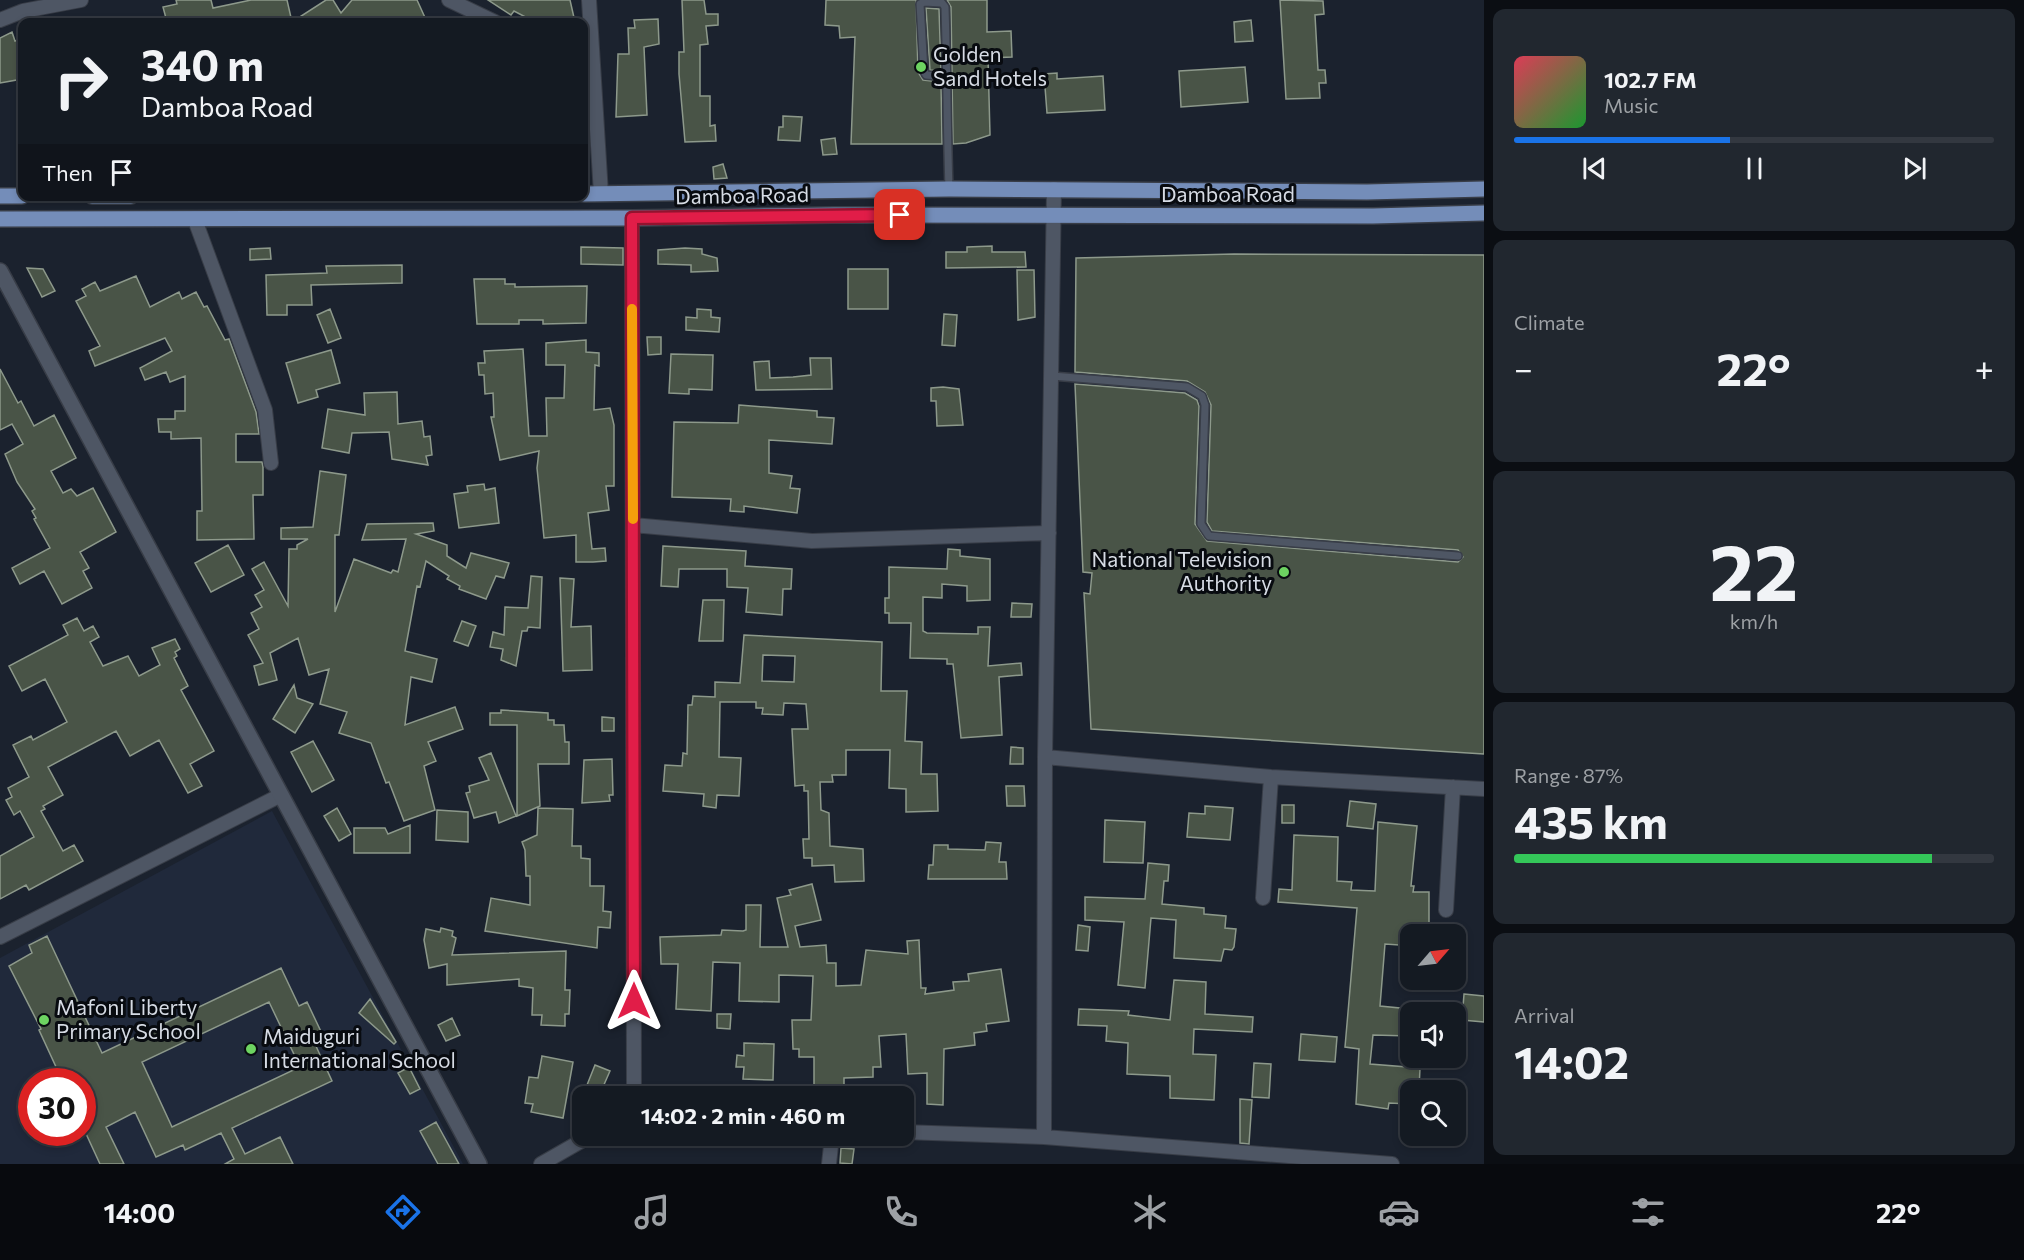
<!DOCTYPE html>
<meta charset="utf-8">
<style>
:root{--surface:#141a22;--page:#21272f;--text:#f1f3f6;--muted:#9da1a5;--line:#333840;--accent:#1a73e8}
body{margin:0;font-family:Commissioner,sans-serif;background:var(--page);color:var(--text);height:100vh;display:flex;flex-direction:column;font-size:22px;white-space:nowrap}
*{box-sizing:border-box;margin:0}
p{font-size:20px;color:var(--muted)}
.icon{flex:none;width:33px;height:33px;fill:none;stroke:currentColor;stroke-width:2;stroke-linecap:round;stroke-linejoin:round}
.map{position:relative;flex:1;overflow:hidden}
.details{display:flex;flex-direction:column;gap:9px;padding:9px;background:#0b0e13;width:540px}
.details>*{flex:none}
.guide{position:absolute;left:18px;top:18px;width:570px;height:183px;border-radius:12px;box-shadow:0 3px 9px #0003,0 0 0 2px var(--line);background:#141a22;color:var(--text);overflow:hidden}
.needle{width:39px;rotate:62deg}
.tools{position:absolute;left:1400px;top:924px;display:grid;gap:12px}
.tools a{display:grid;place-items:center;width:66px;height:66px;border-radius:12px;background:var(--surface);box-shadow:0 3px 9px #0003,0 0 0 2px var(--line);font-size:30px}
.speed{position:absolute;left:18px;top:1068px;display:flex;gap:12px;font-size:30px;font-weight:700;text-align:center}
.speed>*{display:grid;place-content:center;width:78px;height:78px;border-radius:50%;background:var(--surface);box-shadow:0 3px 9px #0003,0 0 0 2px var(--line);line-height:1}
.speed .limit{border:9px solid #d22;background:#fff;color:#111}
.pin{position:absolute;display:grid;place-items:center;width:51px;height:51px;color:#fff;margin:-26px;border-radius:12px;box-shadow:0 3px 9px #0006}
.me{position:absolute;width:66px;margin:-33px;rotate:0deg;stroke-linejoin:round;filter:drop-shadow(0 0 4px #0008)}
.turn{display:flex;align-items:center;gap:21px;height:126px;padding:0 24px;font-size:27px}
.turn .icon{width:78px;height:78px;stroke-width:2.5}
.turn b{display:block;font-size:42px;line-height:51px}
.then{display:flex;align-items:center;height:57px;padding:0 24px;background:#0003;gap:12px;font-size:22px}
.big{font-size:45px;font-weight:700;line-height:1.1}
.details .tile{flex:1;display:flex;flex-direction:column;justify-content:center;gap:9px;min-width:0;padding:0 21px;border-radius:12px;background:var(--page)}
.details .dial{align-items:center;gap:0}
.dial b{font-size:78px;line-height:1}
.song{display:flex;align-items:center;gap:18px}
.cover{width:72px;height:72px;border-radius:9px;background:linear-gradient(135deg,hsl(350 70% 55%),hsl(130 70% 35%))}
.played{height:6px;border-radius:3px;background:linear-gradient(90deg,var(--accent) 45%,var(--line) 45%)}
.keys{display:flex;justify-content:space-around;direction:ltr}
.heat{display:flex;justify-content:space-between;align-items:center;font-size:33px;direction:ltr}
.charge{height:9px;border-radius:4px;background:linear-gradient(90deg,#34c759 87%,var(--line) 0)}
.trip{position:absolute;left:572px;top:1086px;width:342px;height:60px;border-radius:12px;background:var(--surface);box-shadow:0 3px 9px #0003,0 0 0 2px var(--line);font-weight:700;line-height:60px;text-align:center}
.tab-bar{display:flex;height:96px;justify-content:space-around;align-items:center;background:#080a0e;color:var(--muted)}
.tab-bar .icon{width:42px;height:42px}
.tab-bar .current{color:var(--accent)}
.tab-bar b{font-size:27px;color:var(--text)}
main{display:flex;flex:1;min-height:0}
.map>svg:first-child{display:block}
.built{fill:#20293b;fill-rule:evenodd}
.building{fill:#495447;stroke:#8d998b;stroke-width:1.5;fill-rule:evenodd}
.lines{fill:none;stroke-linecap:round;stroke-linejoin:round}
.service-casing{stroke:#383d47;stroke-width:10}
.minor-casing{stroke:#383d47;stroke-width:16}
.tertiary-casing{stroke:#383d47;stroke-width:18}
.primary-casing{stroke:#383d47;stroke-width:18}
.service{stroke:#4e5664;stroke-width:7}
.minor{stroke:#4e5664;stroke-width:14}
.tertiary{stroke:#4e5664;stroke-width:15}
.primary{stroke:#748db9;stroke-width:15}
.route-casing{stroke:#92132f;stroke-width:15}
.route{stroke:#e11d48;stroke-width:10}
.slow{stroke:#f59e0b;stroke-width:10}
.poi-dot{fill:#6dd361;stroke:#080b10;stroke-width:2}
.labels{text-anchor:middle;stroke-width:6;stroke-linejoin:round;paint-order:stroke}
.poi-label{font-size:21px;fill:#d6dbe4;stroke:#080b10;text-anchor:start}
.street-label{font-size:21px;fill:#d6dbe4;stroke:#080b10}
</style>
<main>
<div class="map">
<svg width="1484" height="1164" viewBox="0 0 1484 1164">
<rect width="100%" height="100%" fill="#1b222e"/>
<!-- built -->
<path class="built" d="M272,811L463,1164H0V958ZM32,1082H82V1132H32Z"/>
<!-- building -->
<path class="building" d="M176,0H211L213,8L251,0H287L292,22L326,0H333L341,13L352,0H417L427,22H167L163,7L177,4Z
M488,0H570L575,22H535L514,11L511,15Z
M682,0H704L706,14H718V25L706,26L708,44L700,45V96H710V126L715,125L716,141L685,142L679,74V52H684Z
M826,0H916L918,72L923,80L941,82L942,144H851L855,37L840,38L839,26L825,25Z
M947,0H987V32L1011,31L1012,57L988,58L990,135L966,143L953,144L951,7Z
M1280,0L1323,1L1324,14L1315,15L1318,70H1325L1326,83H1319L1320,98L1286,99Z
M926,8L939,9L941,71L930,70Z
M658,19L659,44L644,47L647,115L616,117L618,54H629L628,28H635L634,20Z
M1251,20L1253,41L1235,42L1234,22Z
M12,32L15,41L22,39V79L0,83V38Z
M1245,67L1248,102L1181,107L1179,71Z
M1057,73V79L1103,76L1105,110L1047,113L1044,74Z
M783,116L802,117L800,141L778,140L779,127H783Z
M835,138L837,154L823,155L821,140Z
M723,164L727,178L714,179L713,167Z
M992,246V252H1025L1026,267L946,268V252H967V247Z
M581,247L623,248V265L581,264Z
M270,248L271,259L250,260V249Z
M685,248L702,249V254L717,258L718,271L691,272V265L658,264V250Z
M1234,254L1484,255V754L1091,729L1084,593L1090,594L1092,573L1083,572L1075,384L1185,393L1197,400L1199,406L1195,524L1207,541L1458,562L1463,557L1458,550L1212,531L1207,522L1211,405L1205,392L1187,381L1075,372L1076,258Z
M402,265V283L311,285L312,305H287V315H267L266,275L327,273L326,266Z
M27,268L43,269L55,291L42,297Z
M848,269H888V309H848Z
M1017,270H1034L1035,317L1018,320Z
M136,276L150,307L179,292L182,299L196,292L204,307L207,306L225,340L229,339L256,412L259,434H236V462H262L263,467V495H253L254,539L197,540V511H202L201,438L171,439V432H159L158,419H175V411H185V376L170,382L166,372L145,380L140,368L172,351L165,338L95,366L89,351L100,346L76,301L86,296L82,289L95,282L100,291Z
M474,279H505V284H515V287L587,286L586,323L543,324V320H519V324H477Z
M330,309L341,338L328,343L317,315Z
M697,309L711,310V317L720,318L719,332L686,330V317L697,318Z
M944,314L957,315L955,346L942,345Z
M647,337H661V354L648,355Z
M586,340V352L599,353V366L595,365L594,410L610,408L614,425V486H606L609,510L588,513L592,549L605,548L606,561L593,562H576V535L544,538L537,468L539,451L500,460L491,417H494L493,393L485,394L484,375H479L478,363H485L484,351L523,349L529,436H547L546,398H564L565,365H546V343Z
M331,350L340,383L316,390L318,397L298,403L286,363Z
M671,354L713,355L712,390L689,389V394L669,393Z
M810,358H831L832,389L756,390L754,362L769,361L770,378L793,377L811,375Z
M0,369L18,403L21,401L34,426L54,415L76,458L51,471L63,493L71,489L77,496L93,488L116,532L80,552L89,568L83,571L92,588L62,604L44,571L20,584L12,568L50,548L34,519L36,518L32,511L35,509L17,482L5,454L23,444L12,424L0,430Z
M943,387L959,389L963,425L937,426L936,401H931V388Z
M397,392L398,424L422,421L424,437L430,436L432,455L426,456L428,465L392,459L389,432L352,433L349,453L322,448L328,409L365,415L364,393Z
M739,405L817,411V417L834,418L832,444L769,440V473L792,476L790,488L800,489L797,513L744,506V512L730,511L731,499L672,497L674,422L738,423Z
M320,471L346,475L339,535H335V612L354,559L391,573L393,570L398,572L406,539L362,540L367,524L433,523L434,531L416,534L447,545V556L466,568L471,553L509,563L504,578L496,576L486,599L459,589L460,586L447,579L449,576L426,561L420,587L417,586L405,651L437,659L432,682L411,677L405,725L455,707L463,729L428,742L436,761L424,766L435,810L404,821L389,782L386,783L371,743L339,733L347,712L320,704L329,669L309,675L298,638L270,653L277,680L259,685L254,666L263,663L248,635L259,629L251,613L262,607L255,595L264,590L252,569L264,562L288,606L289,549H297V545L308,539H281V528L313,527Z
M484,484L485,490L495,488L499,523L459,528L454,494L468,492L467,486Z
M228,545L244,575L211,592L195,563Z
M663,546L746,551L745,566L792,569L791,589H783L782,615L746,612L748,588L727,587V569H679L678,587L661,586Z
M948,549L960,550V556L990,559V600L967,601V586L942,584V598L923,597V631L927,633L978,634V627H990L988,666L1021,663L1022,675L999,677L1002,735L961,738L953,664H947V659L910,658L911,623H889V613H885V598H889V567L947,569Z
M531,576L542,577L540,628L528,627L527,631H522L516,666L501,660L503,649L490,647L493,632L504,635L505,607L528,608Z
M560,578L574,579L571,627L591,626L592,670L563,671Z
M703,600H724L723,641H699Z
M1012,603L1032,604L1031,617H1011Z
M77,618L84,631L93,626L99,637L90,642L103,666L128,656L139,676L160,665L152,648L175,639L180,649L175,652L177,656L174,658L188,686L181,690L214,751L190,764L202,786L188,793L159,740L130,756L116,731L48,767L63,795L43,806L45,809L41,811L63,851L74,845L83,861L29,890L26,885L0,899V856L34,837L20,811L14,815L6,800L12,797L8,788L29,777L13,745L31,736L33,740L67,722L45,679L22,691L9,666L68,635L63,625Z
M462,621L476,626L468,646L454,641Z
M744,635L882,642L881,691H907L905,741L922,742L921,774H937L938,811L906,812V789L889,788L890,750H846V775H832L833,782H820L821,810L829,813L830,846L863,849L864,881L835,882L834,865L812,866V858H804L803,839H809L808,791H804V785L795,786L792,729H808L806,704L784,703L783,715L762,714L763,708H756V702H720L719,757L741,758L739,796L717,795L716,808L703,806L704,794L663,791L665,765L682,766L683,753L687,754L688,705H692L693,696L715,697V682L740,683ZM763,655L795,656L794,682L762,681Z
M294,685L297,698L313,704L295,733L273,719Z
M501,710L548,713V720H554V725H564L565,742H569V764H538L540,806L517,816V725H490V713H501Z
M602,717L614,718V731H602Z
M313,741L334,780L312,792L291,752Z
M1011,747L1023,748V764H1010Z
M491,753L516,816L499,823L496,812L474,818L466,793L470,792L469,786L489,780L479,758Z
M612,759L613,795H609L610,801L582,803L584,760Z
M1006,786H1024L1025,806H1007Z
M1350,801L1376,804L1373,829L1347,826Z
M1282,805H1294V823H1282Z
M1205,806L1233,808L1230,840L1187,837L1189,813L1205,814Z
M337,808L351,834L339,841L324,816Z
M538,808L573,809L572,846H581V858L590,859V886H604L603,911L611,912L610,928L598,927L597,948L485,931L491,898L530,905V876H526L525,850L522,842L537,835Z
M437,810L468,812V842L436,840Z
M1105,820L1145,822L1143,863L1104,862Z
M1378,822L1417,826L1411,886H1414L1413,892H1429V934L1400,932L1399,945L1385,944L1380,1006L1410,1009V1036L1373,1035L1370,1064L1420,1068L1419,1090H1410V1104L1389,1103L1388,1109L1356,1104L1359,1049L1345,1047L1357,908L1278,902L1279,889L1292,890L1294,835L1338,837L1337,881L1352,882L1351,890L1375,891Z
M410,825V853H354V828H385L388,834Z
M986,842L1001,843L999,862H1006L1007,879H928L929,865H933L934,845H948V849L985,850Z
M1148,863L1169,865L1168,881H1164L1162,904L1204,908V914L1226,916L1225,928L1236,929L1234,947L1232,950L1224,949L1221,961L1174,958L1176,920L1151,918L1145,988L1118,985L1124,922L1085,920V897L1145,899Z
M812,884L821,920L795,926L800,947L826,945L827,963H836V986L861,985L866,950L908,954L907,941L919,940L921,988H926L925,994L954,990L953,982L969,981L968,974L1001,969L1009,1021L986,1024L987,1031L974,1033L975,1045L944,1049L943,1105L927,1104V1073L908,1074L906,1034L879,1036L881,1067H873V1077L844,1078V1095H814V1057H799V1049H793L792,1020H811L813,976L779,975V1002L739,1001L740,963L713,962L711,1011L676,1009L678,964H661L660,937L721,935L722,930L743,931L746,930V905H761L760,947H788L777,898L791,895L789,890Z
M1078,925L1090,927L1088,951L1076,950Z
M441,928L453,931L452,936L456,938L452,955L566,951L565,990H570L569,1014H565V1026L541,1025L542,1015H532L533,988L519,986V979L447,985V964L429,968L424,940L426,929L440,932Z
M47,936L102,1053L281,968L299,1006L307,1002L325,1040L315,1044L332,1081L232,1128L245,1154L280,1137L293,1164H225L234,1159L221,1133L185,1150L183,1145L156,1157L135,1112L106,1127L124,1164H100L82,1125V1082H63L39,1030L41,1029L9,966L32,953L29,945ZM269,1002L300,1067L172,1127L142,1062Z
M1174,980L1206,982L1205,1014L1253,1017L1252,1032L1194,1029L1193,1054L1216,1055L1214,1100L1170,1098V1076L1127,1074L1128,1043L1106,1041L1107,1026L1078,1025L1079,1009L1129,1011L1128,1015L1170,1020Z
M1464,994L1484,996V1022L1462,1020Z
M370,999L396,1042L394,1044L359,1013Z
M717,1014H731L730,1029L717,1028Z
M452,1018L460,1035L446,1041L438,1025Z
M1301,1034L1337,1037L1335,1062L1299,1060Z
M744,1043L774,1044L773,1080L743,1079L744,1067H736L737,1055L744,1056Z
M542,1056L573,1062L563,1118L531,1112L533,1104L525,1103L529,1077L538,1078Z
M1254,1063L1271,1064L1269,1098L1252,1097Z
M595,1065L610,1071L599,1096L585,1090Z
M409,1067L420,1089L410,1094L398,1073Z
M1240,1099L1252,1100L1249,1144L1240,1143Z
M436,1122L459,1164H438L420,1131Z
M841,1148L854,1149L852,1164L840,1163Z"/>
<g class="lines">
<defs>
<path id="service" d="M947,77L926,75L924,71L920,4L924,2L942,3L945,7C947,68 947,129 949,189
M1052,376L1187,387L1202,396L1205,405L1201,524L1209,536L1458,556"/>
<path id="minor" d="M449,0L495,22
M589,0L601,194
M0,20L23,11L81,0
M632,218L634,1096
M195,220L265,410L271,463
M633,525L812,541L1049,533
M1045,757L1271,777L1484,789
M1263,898L1271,777
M1446,910L1453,787
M0,937L281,795
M903,1132L1044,1137L1392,1164
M1044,1137L1045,757L1054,189
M541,1164L590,1136
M829,1164L832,1136"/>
<path id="tertiary" d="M0,271L479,1164"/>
<path id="primary" d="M584,194L949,189L1367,192L1484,189
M0,196H22
M92,196H131
M0,219L632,218L834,215L1373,216L1484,213"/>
</defs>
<!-- service casing -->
<use href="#service" class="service-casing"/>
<!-- minor casing -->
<use href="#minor" class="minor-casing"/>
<!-- tertiary casing -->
<use href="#tertiary" class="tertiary-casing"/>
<!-- primary casing -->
<use href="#primary" class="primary-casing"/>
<!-- service -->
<use href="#service" class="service"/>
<!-- minor -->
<use href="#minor" class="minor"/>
<!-- tertiary -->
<use href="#tertiary" class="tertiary"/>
<!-- primary -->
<use href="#primary" class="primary"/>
</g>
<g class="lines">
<defs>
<path id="route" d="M634,1001L632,218L900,215"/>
</defs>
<!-- route casing -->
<use href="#route" class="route-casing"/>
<!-- route -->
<use href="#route" class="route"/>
<!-- slow -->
<path class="slow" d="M632,309L633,519"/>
</g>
<!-- markers -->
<g class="poi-dot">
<circle cx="921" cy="67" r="6"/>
<circle cx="1284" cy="572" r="6"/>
<circle cx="44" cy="1020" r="6"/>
<circle cx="251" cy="1049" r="6"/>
</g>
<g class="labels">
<!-- poi labels -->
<g class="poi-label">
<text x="933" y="62">Golden<tspan x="933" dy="24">Sand Hotels</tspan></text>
<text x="1272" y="567" text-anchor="end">National Television<tspan x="1272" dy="24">Authority</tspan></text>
<text x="56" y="1015">Mafoni Liberty<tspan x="56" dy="24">Primary School</tspan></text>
<text x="263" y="1044">Maiduguri<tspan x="263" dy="24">International School</tspan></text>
</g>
<!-- street labels -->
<g class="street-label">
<text x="1228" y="202">Damboa Road</text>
<text transform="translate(742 196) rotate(-1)" y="7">Damboa Road</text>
</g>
</g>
</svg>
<div class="tools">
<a><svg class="needle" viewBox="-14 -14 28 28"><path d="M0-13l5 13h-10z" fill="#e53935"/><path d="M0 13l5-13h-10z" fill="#9da1a5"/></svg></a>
<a><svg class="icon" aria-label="sound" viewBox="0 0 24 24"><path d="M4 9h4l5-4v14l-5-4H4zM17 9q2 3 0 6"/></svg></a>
<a><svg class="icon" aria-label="search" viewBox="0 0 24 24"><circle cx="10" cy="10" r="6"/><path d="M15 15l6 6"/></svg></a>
</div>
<div class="speed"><div class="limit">30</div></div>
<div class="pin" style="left:900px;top:215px;background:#d93025"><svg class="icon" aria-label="arrive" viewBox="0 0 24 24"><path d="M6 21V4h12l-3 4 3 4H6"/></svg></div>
<svg class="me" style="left:634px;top:1001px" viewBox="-20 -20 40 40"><path d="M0-17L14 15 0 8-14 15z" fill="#e11d48" stroke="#fff" stroke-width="4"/></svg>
<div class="trip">14:02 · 2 min · 460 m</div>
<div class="guide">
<div class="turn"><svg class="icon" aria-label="right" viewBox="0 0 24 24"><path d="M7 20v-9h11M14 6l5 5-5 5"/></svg><div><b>340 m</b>Damboa Road</div></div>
<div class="then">Then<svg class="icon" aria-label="arrive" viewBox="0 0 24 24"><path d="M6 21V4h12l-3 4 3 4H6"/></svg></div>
</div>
</div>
<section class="details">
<div class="tile">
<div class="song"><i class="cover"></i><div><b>102.7 FM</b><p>Music</p></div></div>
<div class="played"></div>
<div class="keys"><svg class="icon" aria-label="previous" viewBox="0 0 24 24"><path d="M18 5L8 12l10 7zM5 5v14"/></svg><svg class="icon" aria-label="pause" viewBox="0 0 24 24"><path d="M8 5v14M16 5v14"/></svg><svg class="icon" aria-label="next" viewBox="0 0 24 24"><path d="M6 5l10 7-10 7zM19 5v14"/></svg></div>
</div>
<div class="tile"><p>Climate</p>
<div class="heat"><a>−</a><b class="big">22°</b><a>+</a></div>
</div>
<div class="tile dial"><b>22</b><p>km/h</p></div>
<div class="tile"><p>Range · 87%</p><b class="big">435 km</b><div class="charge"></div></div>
<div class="tile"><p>Arrival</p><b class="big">14:02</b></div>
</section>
</main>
<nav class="tab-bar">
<b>14:00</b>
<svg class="icon current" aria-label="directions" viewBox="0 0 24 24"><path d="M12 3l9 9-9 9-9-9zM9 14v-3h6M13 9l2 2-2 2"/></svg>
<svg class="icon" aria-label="music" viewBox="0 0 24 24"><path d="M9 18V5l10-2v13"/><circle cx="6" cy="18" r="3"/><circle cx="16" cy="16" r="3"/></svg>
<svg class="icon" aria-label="phone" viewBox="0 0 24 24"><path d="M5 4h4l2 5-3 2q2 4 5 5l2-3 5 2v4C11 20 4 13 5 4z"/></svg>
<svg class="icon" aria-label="climate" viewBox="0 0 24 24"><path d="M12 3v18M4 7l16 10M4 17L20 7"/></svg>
<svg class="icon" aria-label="car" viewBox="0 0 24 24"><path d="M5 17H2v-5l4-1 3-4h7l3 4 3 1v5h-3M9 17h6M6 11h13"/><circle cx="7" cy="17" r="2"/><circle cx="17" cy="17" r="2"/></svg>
<svg class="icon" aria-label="filters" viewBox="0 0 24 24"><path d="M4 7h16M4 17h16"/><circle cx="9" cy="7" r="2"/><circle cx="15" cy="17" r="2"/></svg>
<b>22°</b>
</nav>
